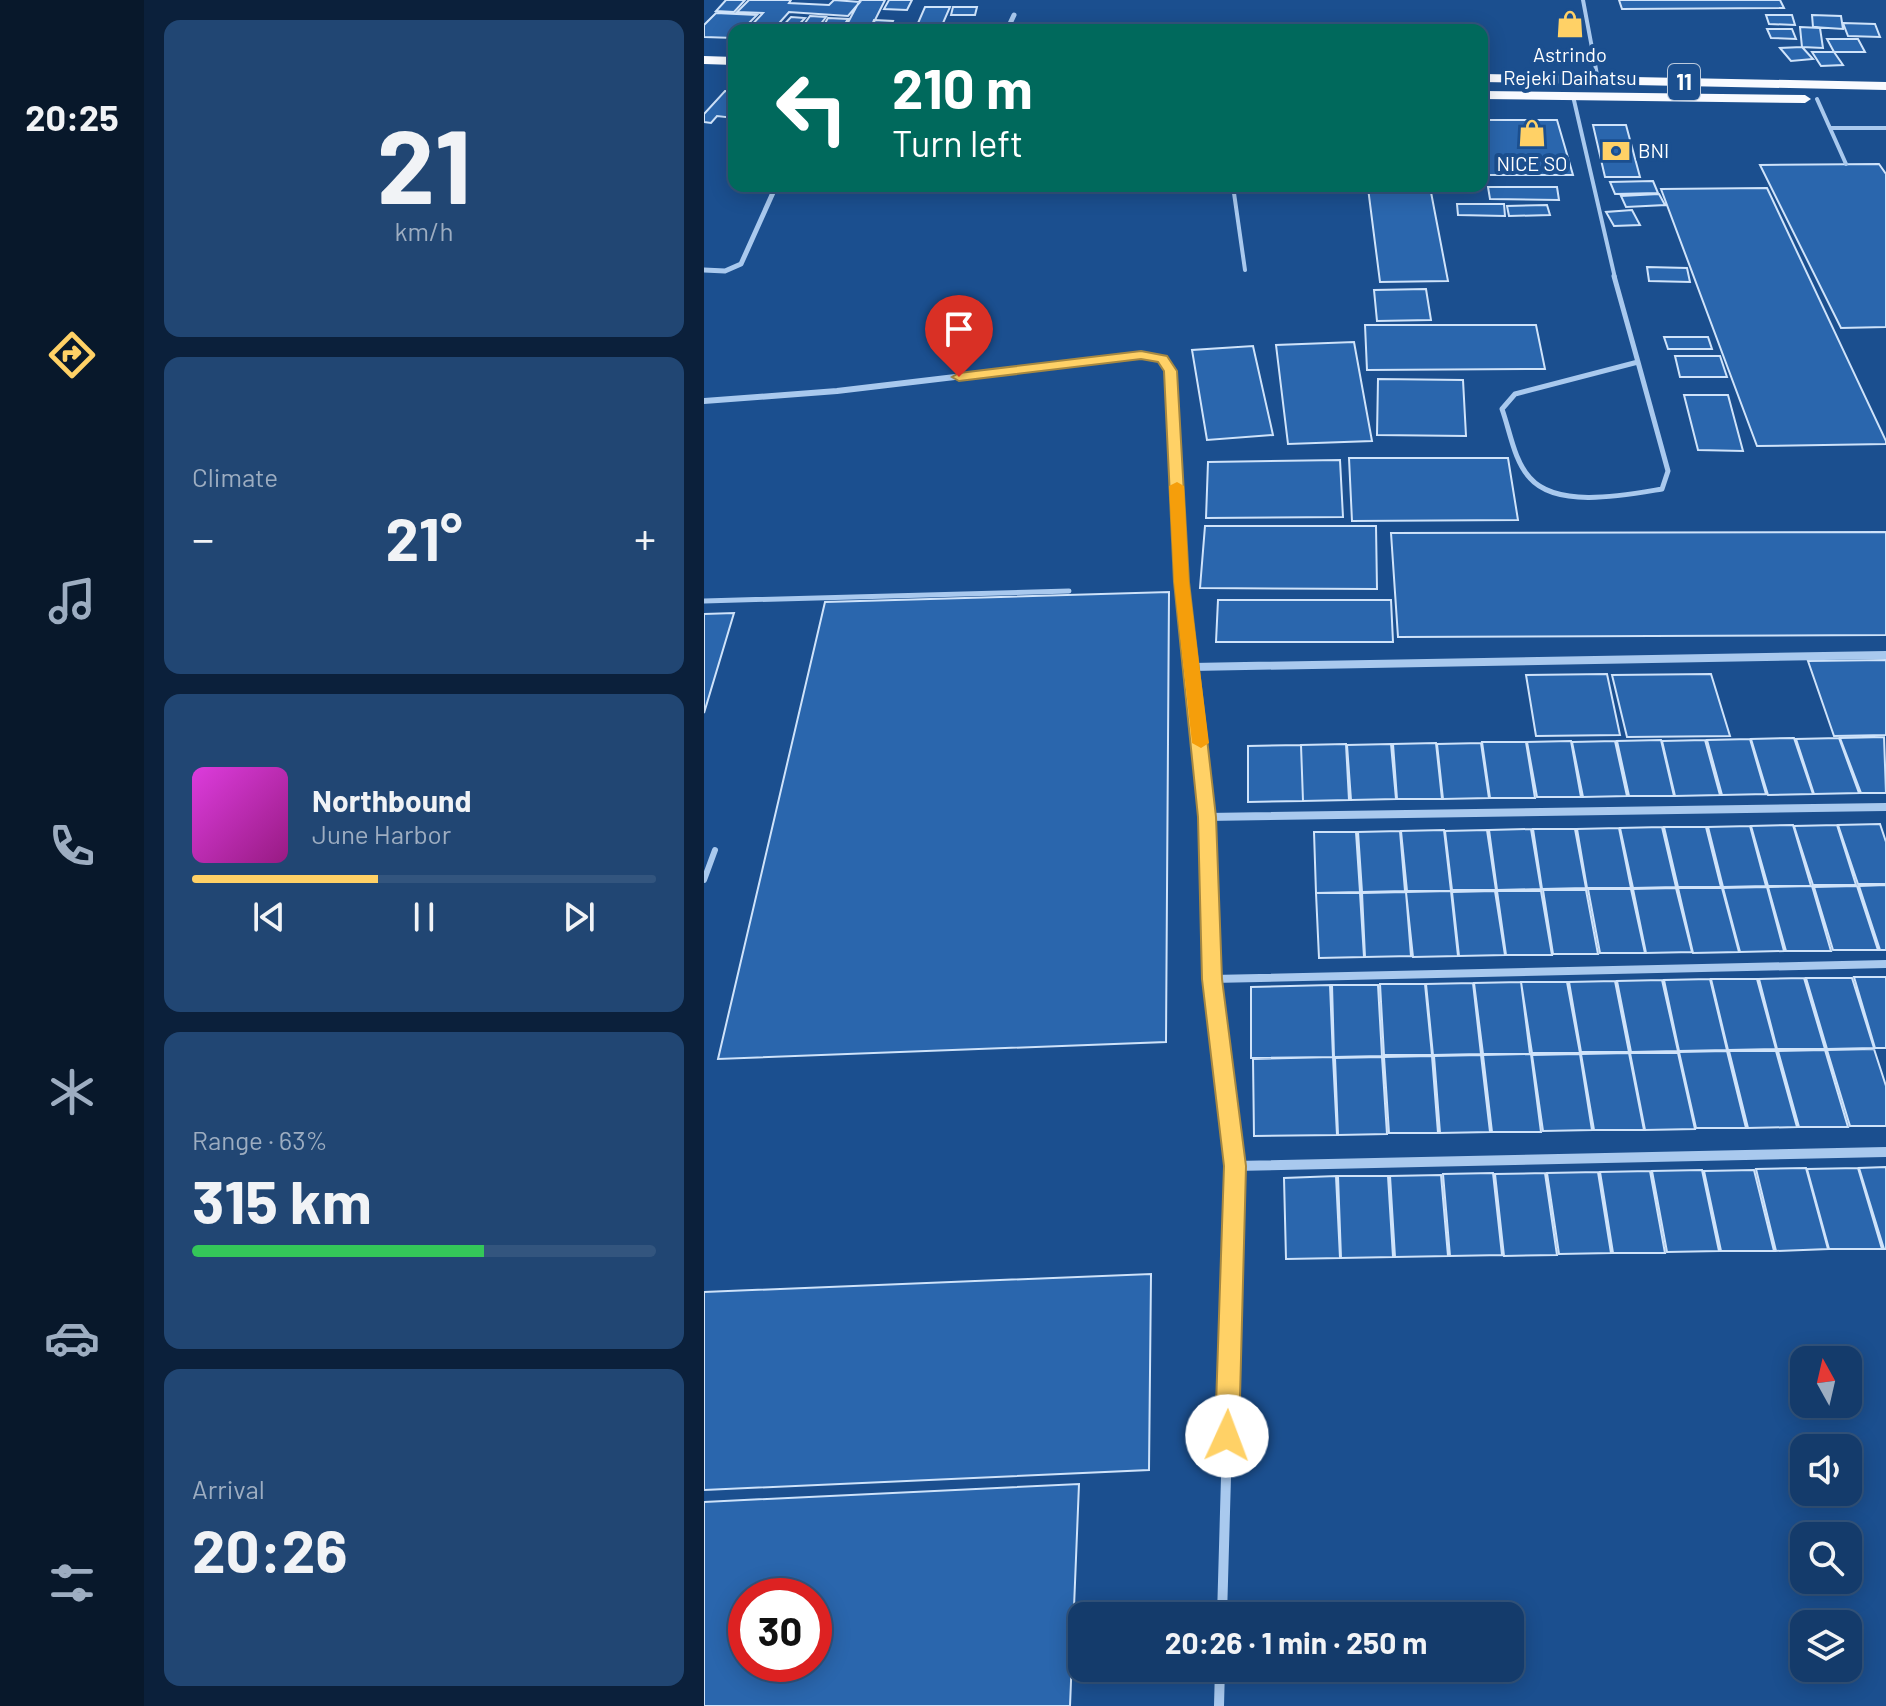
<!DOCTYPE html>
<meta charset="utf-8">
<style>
:root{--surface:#143b6b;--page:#214673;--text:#f1f3f6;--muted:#9dadc1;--line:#33557e;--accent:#ffd166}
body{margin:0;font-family:Barlow,sans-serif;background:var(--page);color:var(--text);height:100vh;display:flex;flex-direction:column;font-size:30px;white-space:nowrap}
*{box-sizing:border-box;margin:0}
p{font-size:26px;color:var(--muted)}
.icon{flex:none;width:44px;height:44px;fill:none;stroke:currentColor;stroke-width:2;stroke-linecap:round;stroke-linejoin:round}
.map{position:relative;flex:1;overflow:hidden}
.side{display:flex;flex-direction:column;gap:20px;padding:20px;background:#0b203b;width:560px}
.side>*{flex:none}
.guide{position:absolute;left:24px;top:24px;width:760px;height:168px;border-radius:16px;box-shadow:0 4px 20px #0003,0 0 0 2px var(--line);background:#00695c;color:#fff;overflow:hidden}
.needle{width:52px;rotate:352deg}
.tools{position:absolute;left:1086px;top:1346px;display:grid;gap:16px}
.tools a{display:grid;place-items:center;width:72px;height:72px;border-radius:16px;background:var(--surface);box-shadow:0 4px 20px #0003,0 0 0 2px var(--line);font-size:40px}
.speed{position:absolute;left:24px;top:1578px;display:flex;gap:16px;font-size:40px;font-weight:700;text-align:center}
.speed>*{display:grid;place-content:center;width:104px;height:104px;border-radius:50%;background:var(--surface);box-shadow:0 4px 20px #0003,0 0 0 2px var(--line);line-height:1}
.speed .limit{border:12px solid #d22;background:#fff;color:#111}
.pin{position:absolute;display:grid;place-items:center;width:68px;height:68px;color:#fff;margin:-82px -34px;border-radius:50% 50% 50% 0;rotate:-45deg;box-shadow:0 0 8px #0007}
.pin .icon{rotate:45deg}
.me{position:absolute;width:88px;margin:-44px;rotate:2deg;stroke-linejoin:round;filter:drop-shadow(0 0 6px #0008)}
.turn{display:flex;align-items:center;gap:28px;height:168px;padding:0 32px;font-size:36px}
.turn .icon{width:104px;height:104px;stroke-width:2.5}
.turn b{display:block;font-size:56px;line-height:68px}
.big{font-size:60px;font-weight:700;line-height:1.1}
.side .card{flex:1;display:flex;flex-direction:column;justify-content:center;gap:12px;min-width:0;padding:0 28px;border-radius:16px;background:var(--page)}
.side .dial{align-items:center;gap:0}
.dial b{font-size:104px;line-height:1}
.song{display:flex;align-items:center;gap:24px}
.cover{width:96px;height:96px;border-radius:12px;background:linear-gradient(135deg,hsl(300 70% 55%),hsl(310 70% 35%))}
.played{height:8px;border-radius:4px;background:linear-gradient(90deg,var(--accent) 40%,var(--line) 40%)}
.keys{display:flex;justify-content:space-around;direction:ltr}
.heat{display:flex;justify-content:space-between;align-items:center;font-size:44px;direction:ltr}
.charge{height:12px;border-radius:6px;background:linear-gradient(90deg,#34c759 63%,var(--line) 0)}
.trip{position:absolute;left:364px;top:1602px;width:456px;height:80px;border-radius:16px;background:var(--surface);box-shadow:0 4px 20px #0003,0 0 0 2px var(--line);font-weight:700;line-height:80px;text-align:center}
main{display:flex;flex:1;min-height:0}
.tabs{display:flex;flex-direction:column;width:144px;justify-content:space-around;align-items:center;background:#08182b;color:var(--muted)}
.tabs .icon{width:56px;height:56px}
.tabs .current{color:var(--accent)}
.tabs b{font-size:36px;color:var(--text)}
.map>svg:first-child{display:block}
.building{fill:#2a66ad;stroke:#cfe3fa;stroke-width:2;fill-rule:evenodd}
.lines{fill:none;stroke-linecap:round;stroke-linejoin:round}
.service-far2{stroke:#a9c9ee;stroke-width:4}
.service-far1{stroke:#a9c9ee;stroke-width:5}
.service{stroke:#a9c9ee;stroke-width:6}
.minor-far3{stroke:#a9c9ee;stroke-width:5}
.minor-far2{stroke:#a9c9ee;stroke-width:6}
.minor-far1{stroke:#a9c9ee;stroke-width:8}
.minor{stroke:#a9c9ee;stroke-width:10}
.trunk{fill:#f8faff;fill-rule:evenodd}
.route{fill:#ffd166;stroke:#a68842;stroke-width:2}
.slow{fill:#f59e0b}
.labels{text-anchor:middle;stroke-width:8;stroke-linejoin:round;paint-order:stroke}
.far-poi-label{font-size:20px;fill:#fff;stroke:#1b4f8f}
.shield{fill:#1b4f8f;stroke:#bbcadd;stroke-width:2}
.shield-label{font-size:22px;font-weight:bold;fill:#fff}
</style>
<main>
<nav class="tabs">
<b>20:25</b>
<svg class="icon current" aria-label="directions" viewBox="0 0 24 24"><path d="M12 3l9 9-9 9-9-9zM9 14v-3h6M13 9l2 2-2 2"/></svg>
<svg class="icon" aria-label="music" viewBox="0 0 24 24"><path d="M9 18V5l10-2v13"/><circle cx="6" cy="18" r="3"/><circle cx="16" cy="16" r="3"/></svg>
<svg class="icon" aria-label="phone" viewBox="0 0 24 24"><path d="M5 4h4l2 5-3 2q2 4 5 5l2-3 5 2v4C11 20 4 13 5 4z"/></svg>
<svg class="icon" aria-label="climate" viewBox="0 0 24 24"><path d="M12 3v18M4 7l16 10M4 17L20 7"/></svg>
<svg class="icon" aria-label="car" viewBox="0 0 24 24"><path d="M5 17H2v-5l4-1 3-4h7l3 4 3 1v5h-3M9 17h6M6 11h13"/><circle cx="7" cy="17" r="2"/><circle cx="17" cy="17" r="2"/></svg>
<svg class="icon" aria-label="filters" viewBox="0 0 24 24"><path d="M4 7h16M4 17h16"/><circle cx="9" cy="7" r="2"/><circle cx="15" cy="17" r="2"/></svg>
</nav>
<section class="side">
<div class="card dial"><b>21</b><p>km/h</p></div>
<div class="card"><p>Climate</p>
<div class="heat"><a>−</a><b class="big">21°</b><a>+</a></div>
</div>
<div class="card">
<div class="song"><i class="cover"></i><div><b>Northbound</b><p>June Harbor</p></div></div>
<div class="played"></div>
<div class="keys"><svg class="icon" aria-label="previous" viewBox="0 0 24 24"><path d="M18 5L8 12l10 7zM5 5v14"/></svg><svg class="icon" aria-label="pause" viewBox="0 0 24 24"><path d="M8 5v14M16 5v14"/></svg><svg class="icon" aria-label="next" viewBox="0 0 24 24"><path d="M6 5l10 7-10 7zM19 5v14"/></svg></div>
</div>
<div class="card"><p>Range · 63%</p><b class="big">315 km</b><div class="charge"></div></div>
<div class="card"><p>Arrival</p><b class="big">20:26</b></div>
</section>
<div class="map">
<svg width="1182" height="1706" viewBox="0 0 1182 1706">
<rect width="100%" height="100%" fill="#1b4f8f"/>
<!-- building -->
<path class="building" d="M22,0H41L30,12L12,11Z
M45,0H87L85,3L125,5L130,0L156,2L144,16L85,12L69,30H43L59,13L33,12Z
M156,0H181L166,30H140Z
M185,0H208L203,10L180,9Z
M915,0H1076L1080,8L918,9Z
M221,7H246L236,30H211Z
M249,7H273L271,15H247Z
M12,13L53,15L38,30H30V38L0,37V25Z
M1062,15H1088L1091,25L1065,24Z
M1108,15L1137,16L1139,29L1109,27Z
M106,16L122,17L112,30H96Z
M87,17L101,18L90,30H75Z
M124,18L144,19L137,30H117Z
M170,20L189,21L185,30H166Z
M1139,23L1171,24L1176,37L1144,36Z
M1096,27L1116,28L1119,48L1098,47Z
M1063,29H1088L1092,39L1067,38Z
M1123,39H1154L1161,52H1130Z
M1098,47L1109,59L1087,61L1076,48Z
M1108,52H1130L1139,65L1117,66Z
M21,91L30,92V118L13,116L7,123L0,122V114Z
M778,120H853L869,175H778Z
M889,125H922L936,177H901Z
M1175,164L1182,174V327L1137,328L1056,165Z
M949,181L954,193L911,194L906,182Z
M726,187L744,281L676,282L664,188Z
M784,187H853L855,200L786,199Z
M1063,188L1182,441V444L1053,446L957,189Z
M955,194L961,205L922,207L917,196Z
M753,204H800L801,216L754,215Z
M843,205L846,215L805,216L803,206Z
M928,210L936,225L910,226L902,212Z
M943,267L983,268L986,282L945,281Z
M722,289L727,320L673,321L670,290Z
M661,325H832L841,369L663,370Z
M960,337H1004L1008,349H964Z
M650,342L668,441L584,444L572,345Z
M549,346L569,435L503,440L488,350Z
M971,356H1016L1023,377H976Z
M674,379L759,380L762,436L673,435Z
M980,395H1024L1039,451L994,450Z
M645,458H804L814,520L648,521Z
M636,460L639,517L502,518L504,462Z
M501,526H672L673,589L496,588Z
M1182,532V635L694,637L687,533Z
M465,592L462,1042L14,1059L121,602Z
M514,600H687L689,642H512Z
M30,613L0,713V614Z
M1182,660V735L1130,736L1104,661Z
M903,674L916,735L832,736L822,675Z
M1007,674L1026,736L923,737L908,675Z
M1180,737L1182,793H1157L1136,738Z
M1090,738L1109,794L1064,795L1047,739Z
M1135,738L1155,793L1110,794L1092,739Z
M1046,739L1062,794L1018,795L1003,740Z
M957,740L970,796H925L913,741Z
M1001,740L1016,795L971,796L958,741Z
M867,741L877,797H833L823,742Z
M911,741L923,796L879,797L868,742Z
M778,742H822L831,798H786Z
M732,743L738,799H693L689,744Z
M777,743L785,798L739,799L733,744Z
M642,744L645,800L599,801L597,745Z
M687,744L692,799L647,800L643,745Z
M597,745L599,801L544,802V746Z
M1176,824L1182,842V884H1154L1134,825Z
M1089,825L1107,886H1064L1047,826Z
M1133,825L1152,885H1109L1090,826Z
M1046,826L1062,886L1019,887L1004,827Z
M958,827L972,887L929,888L916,828Z
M960,827H1002L1017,887H974Z
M915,828L927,888H883L873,829Z
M827,829L837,889L793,890L785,830Z
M829,829H871L882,888L838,889Z
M740,830L747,891H703L697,831Z
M783,830L792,890H748L741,831Z
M696,831L701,891L658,892L654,832Z
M610,832H652L656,892L612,893Z
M1182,885V950H1176L1155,886Z
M1108,886L1127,951H1082L1064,887Z
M1153,886L1174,950H1129L1110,887Z
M1063,887L1080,951L1036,952L1019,888Z
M972,888L988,952L942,953L929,889Z
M974,888H1018L1035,952L989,953Z
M884,889H927L941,953H896Z
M839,890H882L894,954H849Z
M747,891L754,956L709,957L702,892Z
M791,891L801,955L755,956L748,892Z
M793,891H837L848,955H802Z
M702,892L707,956L661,957L658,893Z
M612,893H656L660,957L615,958Z
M1150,977H1182V1048H1171Z
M1100,978L1121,1049H1073L1055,979Z
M1102,978H1148L1170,1048L1123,1049Z
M1006,979L1023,1050L975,1051L960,980Z
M1007,979H1053L1072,1049L1024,1050Z
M958,980L974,1051L927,1052L913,981Z
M911,981L925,1052H877L865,982Z
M817,982H863L876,1053H828Z
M817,982L826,1054H779L770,983Z
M769,983L777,1054L729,1055L722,984Z
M676,984H721L728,1055H680Z
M626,985L629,1057L547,1058V987Z
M628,985H674L678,1056L630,1057Z
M1170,1049L1182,1086V1126H1146L1123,1050Z
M1121,1050L1144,1127H1095L1074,1051Z
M1023,1051L1042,1128H992L975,1052Z
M1025,1051H1072L1093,1127L1044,1128Z
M925,1053L940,1130H890L877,1054Z
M926,1053H974L991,1129L941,1130Z
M827,1054L837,1132H788L779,1055Z
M876,1054L888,1130L839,1131L828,1055Z
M777,1055L786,1132L736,1133L730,1056Z
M728,1056L734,1133H685L680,1057Z
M629,1057L633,1135L550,1136L549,1059Z
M678,1057L683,1134L634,1135L631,1058Z
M1182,1167V1249H1180L1155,1168Z
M1102,1168L1124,1249L1072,1251L1052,1169Z
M1154,1168L1178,1249H1125L1103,1169Z
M998,1170L1015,1251L963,1252L948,1171Z
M1050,1170L1070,1251H1017L1000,1171Z
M946,1171L961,1253H909L896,1172Z
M894,1172L907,1253L855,1254L843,1173Z
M789,1173L798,1255L746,1256L739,1174Z
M841,1173L853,1255L800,1256L791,1174Z
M737,1175L744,1256L691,1257L686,1176Z
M632,1176L636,1258L582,1259L580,1178Z
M634,1176H684L689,1257L637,1258Z
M447,1274L445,1470L0,1490V1292Z
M375,1484L366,1706H0V1502ZM42,1596H110V1664H42Z"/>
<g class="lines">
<!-- service-far2 -->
<path class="service-far2" d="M879,0L894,80
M869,96L911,278
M1113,99L1142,164
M1126,128H1182
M529,186L541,270"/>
<!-- service-far1 -->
<path class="service-far1" d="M910,276L934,362
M934,362L964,471L958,489C922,495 853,509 826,478C810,461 806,431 798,409L811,394Z
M0,601L365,591"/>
<!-- service -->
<path class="service" d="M0,880L11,850"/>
<!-- minor-far3 -->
<path class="minor-far3" d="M303,30L310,15
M0,270L21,271L37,264L72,186"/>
<!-- minor-far2 -->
<path class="minor-far2" d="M0,401L133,391L437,355L459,359L466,371L484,637"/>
<!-- minor-far1 -->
<path class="minor-far1" d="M484,635L503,817L1182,807
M488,667L1182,655
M503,817L508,979L523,1103
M508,979L1182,964"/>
<!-- minor -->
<path class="minor" d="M523,1101L531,1166L1182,1152
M518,1616L531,1166
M515,1706L516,1668"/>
<!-- trunk -->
<path class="trunk" d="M0,56L30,57V65L0,64Z
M778,74L1182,82V90L778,82Z
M778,91L1101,95L1107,99L1101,103L778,99Z"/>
</g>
<!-- route -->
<path class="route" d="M437,351L463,356L473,371L485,582L512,817L518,979L542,1166L535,1436L532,1444L523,1447L514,1444L511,1436L520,1166L498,979L494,817L470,582L460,371L454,362L437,359L255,381L248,377L255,373Z"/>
<!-- slow -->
<path class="slow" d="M473,482L480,486L485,582L505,743L497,748L488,743L470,582L465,486Z"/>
<!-- icons -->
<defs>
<symbol id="shop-bare" viewBox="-9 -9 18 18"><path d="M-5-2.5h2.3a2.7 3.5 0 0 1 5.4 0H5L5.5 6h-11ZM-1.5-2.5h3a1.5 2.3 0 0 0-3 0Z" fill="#ffd166" stroke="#1b4f8f" stroke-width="2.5" paint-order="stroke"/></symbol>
<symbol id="bank-bare" viewBox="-9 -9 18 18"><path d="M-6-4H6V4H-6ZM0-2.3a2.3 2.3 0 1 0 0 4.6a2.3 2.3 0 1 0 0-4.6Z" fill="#ffd166" stroke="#1b4f8f" stroke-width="2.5" paint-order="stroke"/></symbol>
</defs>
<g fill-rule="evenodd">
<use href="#shop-bare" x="846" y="4" width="40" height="40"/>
<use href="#shop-bare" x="808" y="113" width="40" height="40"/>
<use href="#bank-bare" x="892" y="131" width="40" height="40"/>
</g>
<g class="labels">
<!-- far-poi labels -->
<g class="far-poi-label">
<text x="866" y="62">Astrindo<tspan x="866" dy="23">Rejeki Daihatsu</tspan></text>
<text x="934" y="158" text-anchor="start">BNI</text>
<text x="828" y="171">NICE SO</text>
</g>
<!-- shield labels -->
<rect class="shield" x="964" y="64" width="32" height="36" rx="6"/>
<g class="shield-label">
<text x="980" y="90">11</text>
</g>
</g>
</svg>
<div class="tools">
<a><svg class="needle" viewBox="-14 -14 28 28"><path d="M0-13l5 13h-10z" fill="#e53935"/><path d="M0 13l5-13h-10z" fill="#9dadc1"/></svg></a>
<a><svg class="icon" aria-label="sound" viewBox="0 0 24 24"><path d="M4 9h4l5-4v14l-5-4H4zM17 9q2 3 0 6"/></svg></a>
<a><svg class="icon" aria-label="search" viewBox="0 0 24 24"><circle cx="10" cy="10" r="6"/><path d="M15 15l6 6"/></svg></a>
<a><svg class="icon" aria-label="layers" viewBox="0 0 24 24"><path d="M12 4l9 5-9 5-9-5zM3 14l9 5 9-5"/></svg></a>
</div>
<div class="speed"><div class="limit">30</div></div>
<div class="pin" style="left:255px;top:377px;background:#d93025"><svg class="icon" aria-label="arrive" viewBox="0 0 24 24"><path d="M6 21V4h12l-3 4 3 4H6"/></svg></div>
<svg class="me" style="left:523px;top:1436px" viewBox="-20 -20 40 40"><circle r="19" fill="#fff"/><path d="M0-13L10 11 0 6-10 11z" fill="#ffd166"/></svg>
<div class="trip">20:26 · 1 min · 250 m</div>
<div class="guide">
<div class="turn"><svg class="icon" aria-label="left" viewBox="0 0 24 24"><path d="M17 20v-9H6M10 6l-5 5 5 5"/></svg><div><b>210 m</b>Turn left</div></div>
</div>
</div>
</main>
